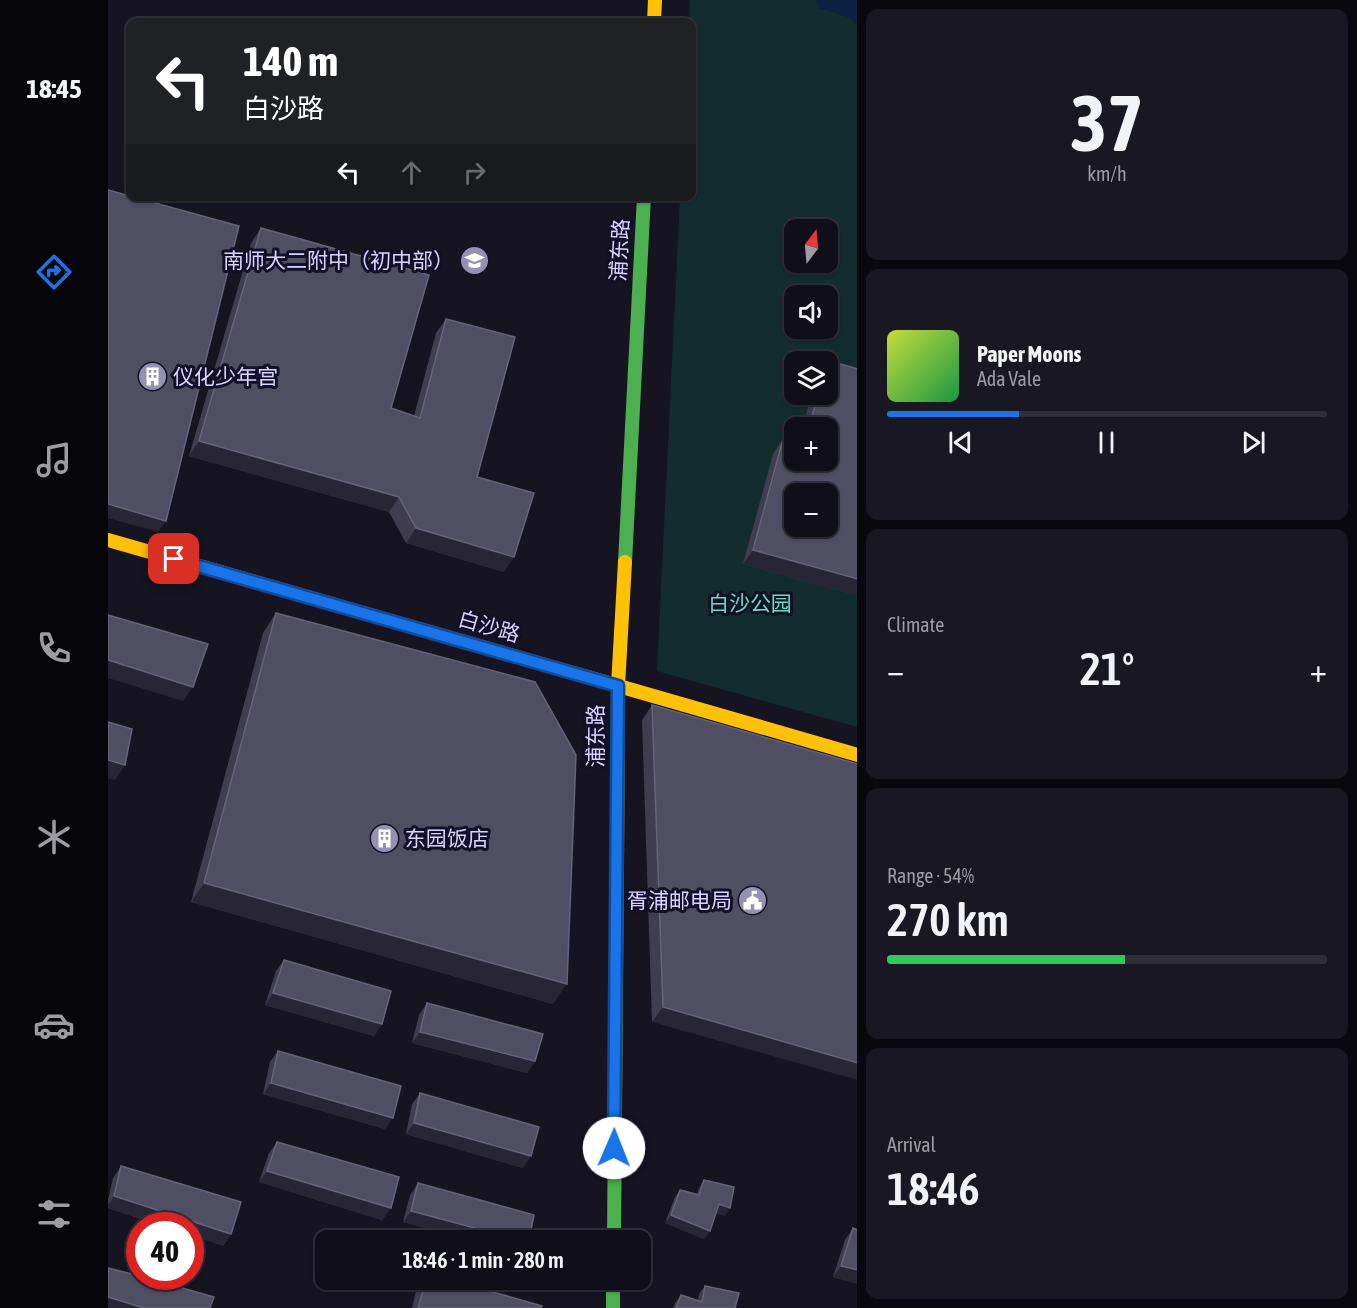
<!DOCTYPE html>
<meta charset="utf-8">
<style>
:root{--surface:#100f19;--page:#191822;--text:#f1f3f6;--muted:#9c9ca2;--line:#302f38;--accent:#1a73e8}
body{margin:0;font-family:"Asap Condensed","Noto Sans SC",sans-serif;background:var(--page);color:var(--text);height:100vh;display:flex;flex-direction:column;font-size:22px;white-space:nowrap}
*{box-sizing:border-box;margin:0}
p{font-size:20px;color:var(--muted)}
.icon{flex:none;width:33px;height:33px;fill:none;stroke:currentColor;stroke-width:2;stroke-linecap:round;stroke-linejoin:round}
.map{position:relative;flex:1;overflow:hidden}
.sheet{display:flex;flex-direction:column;gap:9px;padding:9px;background:#09080e;width:500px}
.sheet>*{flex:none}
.banner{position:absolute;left:18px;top:18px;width:570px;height:183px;border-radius:12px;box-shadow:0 2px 4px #0004,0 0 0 2px var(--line);background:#202124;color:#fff;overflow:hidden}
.needle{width:39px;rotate:16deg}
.controls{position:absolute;left:676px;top:219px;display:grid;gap:12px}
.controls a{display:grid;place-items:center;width:54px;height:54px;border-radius:12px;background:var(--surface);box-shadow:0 2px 4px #0004,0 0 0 2px var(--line);font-size:30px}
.speed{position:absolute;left:18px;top:1212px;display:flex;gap:12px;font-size:30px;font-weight:700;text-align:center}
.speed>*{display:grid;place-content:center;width:78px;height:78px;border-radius:50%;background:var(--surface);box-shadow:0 2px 4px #0004,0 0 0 2px var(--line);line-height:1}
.speed .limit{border:9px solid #d22;background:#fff;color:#111}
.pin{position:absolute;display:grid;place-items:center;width:51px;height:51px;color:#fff;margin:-26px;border-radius:12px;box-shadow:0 3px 9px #0006}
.me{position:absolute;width:66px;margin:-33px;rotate:1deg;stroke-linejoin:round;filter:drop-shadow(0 0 4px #0008)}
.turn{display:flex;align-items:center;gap:21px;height:126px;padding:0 18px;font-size:27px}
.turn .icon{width:78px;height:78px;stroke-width:2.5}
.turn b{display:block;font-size:42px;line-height:51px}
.lanes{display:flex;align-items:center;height:57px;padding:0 18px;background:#0003;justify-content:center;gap:30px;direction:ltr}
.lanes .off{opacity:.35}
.big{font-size:45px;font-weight:600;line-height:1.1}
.sheet .widget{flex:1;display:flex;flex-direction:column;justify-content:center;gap:9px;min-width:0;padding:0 21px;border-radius:12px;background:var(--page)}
.sheet .dial{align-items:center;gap:0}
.dial b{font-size:78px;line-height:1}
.song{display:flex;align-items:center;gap:18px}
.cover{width:72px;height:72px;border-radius:9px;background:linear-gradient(135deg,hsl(70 70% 55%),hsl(140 70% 35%))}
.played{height:6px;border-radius:3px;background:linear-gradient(90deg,var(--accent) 30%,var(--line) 30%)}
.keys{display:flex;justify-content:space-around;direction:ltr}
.heat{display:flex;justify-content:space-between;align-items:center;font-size:33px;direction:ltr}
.charge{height:9px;border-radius:4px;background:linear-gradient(90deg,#34c759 54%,var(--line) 0)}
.trip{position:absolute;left:207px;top:1230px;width:336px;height:60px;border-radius:12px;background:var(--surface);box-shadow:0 2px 4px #0004,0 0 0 2px var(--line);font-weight:600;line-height:60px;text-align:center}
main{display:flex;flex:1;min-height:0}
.menu{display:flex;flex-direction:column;width:108px;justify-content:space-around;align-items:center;background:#06060a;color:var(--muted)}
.menu .icon{width:42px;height:42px}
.menu .current{color:var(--accent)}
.menu b{font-size:27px;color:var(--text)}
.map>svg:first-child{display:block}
.green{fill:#132c2d;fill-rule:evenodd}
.water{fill:#0d2144}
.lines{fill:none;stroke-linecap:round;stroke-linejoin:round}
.fast{stroke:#4caf50;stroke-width:14}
.slow{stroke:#ffc107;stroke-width:14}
.jam{stroke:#c62828;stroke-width:14}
.wall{fill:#403d50}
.shaded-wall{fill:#282635}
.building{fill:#504e63;stroke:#66637b;stroke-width:1.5;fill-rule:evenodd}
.route-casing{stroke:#114b97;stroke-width:15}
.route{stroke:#1a73e8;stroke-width:10}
.labels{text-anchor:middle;stroke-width:6;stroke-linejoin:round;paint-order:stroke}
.street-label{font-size:21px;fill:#d9d4ff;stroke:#130f26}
.poi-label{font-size:21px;fill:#d9d4ff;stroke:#130f26;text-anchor:end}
.park-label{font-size:21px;fill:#5fe0c0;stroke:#130f26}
</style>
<main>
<nav class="menu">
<b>18:45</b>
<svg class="icon current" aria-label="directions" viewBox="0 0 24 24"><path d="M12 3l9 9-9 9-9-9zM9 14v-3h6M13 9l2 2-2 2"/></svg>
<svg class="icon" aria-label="music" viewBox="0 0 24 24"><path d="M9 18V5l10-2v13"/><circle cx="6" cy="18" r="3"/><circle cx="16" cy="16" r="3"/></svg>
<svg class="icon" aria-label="phone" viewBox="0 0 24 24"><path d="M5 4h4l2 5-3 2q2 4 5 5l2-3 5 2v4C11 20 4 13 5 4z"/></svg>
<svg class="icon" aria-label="climate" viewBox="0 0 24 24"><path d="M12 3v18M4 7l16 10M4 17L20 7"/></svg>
<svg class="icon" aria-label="car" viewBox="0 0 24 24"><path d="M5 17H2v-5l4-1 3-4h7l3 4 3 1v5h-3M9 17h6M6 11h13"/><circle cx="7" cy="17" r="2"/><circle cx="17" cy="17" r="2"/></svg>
<svg class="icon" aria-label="filters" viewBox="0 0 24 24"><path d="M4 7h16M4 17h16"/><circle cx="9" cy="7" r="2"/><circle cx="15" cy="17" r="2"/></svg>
</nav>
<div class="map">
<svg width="750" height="1308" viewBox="0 0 750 1308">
<rect width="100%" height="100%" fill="#161421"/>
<!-- green -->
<path class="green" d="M582,0H749V727L549,671L572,197L584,196V22H581ZM687,230H720V262H687ZM687,296H720V328H687ZM687,362H720V394H687ZM687,428H720V460H687ZM687,494H720V526H687Z"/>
<!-- water -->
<path class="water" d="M708,0H749V26L742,18L711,8Z"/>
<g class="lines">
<!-- fast -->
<path class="fast" d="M517,562L536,196
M506,1240L509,868
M505,1280V1308"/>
<!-- slow -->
<path class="slow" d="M546,22L547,0
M0,540L234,607
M469,674L750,755
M509,868L510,686L517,562"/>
<!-- jam -->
<path class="jam" d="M234,607L469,674"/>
</g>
<!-- wall -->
<path class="wall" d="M153,228L283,408L306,416L328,333L338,319L369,477L396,572L298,543L281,512L81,456L143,243Z
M719,360L750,369V596L635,564L665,454L675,439L687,460L720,428H695L703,394H720V362H718Z
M168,613L445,1004L83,902L155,633Z
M544,705L750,764L544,1022L534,720Z
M176,960L274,1024L266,1036L157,1005L168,971Z
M319,1003L427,1061L419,1073L304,1043L311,1015Z
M170,1051L277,1129L155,1094L162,1062Z
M312,1093L415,1168L298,1134L304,1104Z
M169,1142L283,1208L274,1220L151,1182L161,1153Z
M13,1166L123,1234L115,1246L82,1226H54L0,1208V1200L5,1178Z
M596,1180L617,1216L608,1213L596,1239L557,1223L567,1197L572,1190L589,1194L591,1188Z
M310,1183L421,1240H362L295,1222L302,1195Z
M745,1228L750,1284L725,1277L737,1240Z
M315,1280H343L433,1308H304L309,1287Z
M597,1286L627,1308H565L567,1303L573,1295L590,1300L591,1294Z"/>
<!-- shaded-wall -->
<path class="shaded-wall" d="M91,441L291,497L281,512L81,456Z
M0,504L58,521L50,532L0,518Z
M308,528L406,557L396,572L298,543Z
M645,550L750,579V596L635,564Z
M0,660L85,687L75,701L0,678Z
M0,760L17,765L7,780L0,778Z
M96,883L459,984L445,1004L83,902Z
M165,993L274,1024L266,1036L157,1005Z
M555,1007L750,1063V1080L544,1022Z
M312,1032L427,1061L419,1073L304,1043Z
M163,1083L285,1118L277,1129L155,1094Z
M306,1123L423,1156L415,1168L298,1134Z
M159,1171L283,1208L274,1220L151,1182Z
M6,1196L123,1234L115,1246L82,1235V1226H54L0,1208V1205Z
M611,1204L622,1208L617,1216L605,1212Z
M303,1211L411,1240H362L295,1222Z
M563,1215L602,1231L596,1239L557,1223Z
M733,1266L750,1270V1284L725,1277Z
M0,1297L36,1308H0Z"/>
<!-- building -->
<path class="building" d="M0,190L131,226L58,521L0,504Z
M153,228L321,275L283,408L312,418L338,319L407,337L369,477L426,493L406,557L308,528L291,497L91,441Z
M719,360L750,369V579L645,550L675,439L687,443V460H720V428H701L710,394H720V362H718ZM687,494H720V526H687Z
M168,613L427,682L468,755L459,984L96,883Z
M0,615L100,644L85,687L0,660Z
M544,705L750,764V1063L555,1007Z
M0,722L24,729L17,765L0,760Z
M176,960L283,991L274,1024L165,993Z
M319,1003L435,1034L427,1061L312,1032Z
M170,1051L293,1086L285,1118L163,1083Z
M312,1093L431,1127L423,1156L306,1123Z
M169,1142L291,1177L283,1208L159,1171Z
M13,1166L133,1202L123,1234L6,1196Z
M596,1180L626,1187L622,1208L611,1204L602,1231L563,1215L572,1190L591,1195Z
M310,1183L426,1215L421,1240H411L303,1211Z
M745,1228L750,1230V1270L733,1266Z
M0,1268L32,1276L106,1297L102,1308H36L0,1297Z
M318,1280H343L434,1306L433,1308H310Z
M597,1286L631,1293L627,1308H568L573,1295L594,1302Z"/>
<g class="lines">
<defs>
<path id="route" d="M66,559L510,686L506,1148"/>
</defs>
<!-- route casing -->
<use href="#route" class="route-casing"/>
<!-- route -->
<use href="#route" class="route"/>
</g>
<!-- icons -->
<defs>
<symbol id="school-disc" viewBox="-11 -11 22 22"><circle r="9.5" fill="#9591b1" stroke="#130f26"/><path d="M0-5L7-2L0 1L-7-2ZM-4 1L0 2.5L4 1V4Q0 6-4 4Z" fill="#fff"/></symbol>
<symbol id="building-disc" viewBox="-11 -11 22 22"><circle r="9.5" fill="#9591b1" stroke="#130f26"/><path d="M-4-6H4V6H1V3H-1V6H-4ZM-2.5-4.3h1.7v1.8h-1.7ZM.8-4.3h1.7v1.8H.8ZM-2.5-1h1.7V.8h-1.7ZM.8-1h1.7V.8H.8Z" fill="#fff"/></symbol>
<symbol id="civic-disc" viewBox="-11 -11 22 22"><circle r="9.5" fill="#9591b1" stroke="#130f26"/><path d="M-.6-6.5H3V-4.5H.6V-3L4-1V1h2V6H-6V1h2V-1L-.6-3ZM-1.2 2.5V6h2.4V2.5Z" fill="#fff"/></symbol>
</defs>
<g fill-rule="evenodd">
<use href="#school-disc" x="350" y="244" width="33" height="33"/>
<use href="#building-disc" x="28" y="360" width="33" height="33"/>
<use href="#building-disc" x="260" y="822" width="33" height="33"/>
<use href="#civic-disc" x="628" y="884" width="33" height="33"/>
</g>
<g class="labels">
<!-- street labels -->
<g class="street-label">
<text transform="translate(512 250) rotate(-87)" y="7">浦东路</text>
<text transform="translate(381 627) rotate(16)" y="7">白沙路</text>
<text transform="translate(488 736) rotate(-90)" y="7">浦东路</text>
</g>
<!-- poi labels -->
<g class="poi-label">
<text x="346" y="268">南师大二附中（初中部）</text>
<text x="65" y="384" text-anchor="start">仪化少年宫</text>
<text x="297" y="846" text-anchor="start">东园饭店</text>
<text x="624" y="908">胥浦邮电局</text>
</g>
<!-- park labels -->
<g class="park-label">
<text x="642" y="611">白沙公园</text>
</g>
</g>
</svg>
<div class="controls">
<a><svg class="needle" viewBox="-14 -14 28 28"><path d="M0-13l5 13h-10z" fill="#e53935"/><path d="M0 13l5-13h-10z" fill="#9c9ca2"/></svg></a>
<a><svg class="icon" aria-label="sound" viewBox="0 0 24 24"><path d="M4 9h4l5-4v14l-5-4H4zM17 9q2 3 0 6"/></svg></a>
<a><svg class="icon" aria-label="layers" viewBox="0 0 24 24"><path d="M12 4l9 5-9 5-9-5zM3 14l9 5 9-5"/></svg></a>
<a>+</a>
<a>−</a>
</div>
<div class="speed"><div class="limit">40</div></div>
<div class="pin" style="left:66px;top:559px;background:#d93025"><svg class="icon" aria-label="arrive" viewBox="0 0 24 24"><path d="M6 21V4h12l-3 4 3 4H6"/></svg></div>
<svg class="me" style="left:506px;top:1148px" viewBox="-20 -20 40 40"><circle r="19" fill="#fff"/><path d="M0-13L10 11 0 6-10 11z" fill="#1a73e8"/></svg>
<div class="trip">18:46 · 1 min · 280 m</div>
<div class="banner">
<div class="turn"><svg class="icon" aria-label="left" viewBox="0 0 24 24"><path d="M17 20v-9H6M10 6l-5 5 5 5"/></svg><div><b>140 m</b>白沙路</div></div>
<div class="lanes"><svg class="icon" aria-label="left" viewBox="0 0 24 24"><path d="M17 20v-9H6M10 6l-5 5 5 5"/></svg><svg class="icon off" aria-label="ahead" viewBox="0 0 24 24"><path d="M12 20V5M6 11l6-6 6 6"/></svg><svg class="icon off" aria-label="right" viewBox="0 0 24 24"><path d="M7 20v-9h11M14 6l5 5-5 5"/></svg></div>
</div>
</div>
<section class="sheet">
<div class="widget dial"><b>37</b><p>km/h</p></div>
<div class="widget">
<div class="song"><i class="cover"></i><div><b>Paper Moons</b><p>Ada Vale</p></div></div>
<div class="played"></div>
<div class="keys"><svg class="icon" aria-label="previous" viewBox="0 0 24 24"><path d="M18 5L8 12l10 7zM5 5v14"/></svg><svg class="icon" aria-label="pause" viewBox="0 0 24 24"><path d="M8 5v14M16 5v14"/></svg><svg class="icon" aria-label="next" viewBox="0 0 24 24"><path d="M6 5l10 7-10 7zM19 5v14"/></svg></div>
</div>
<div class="widget"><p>Climate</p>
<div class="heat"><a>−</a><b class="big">21°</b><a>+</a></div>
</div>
<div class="widget"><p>Range · 54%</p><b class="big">270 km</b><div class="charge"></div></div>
<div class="widget"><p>Arrival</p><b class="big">18:46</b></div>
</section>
</main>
